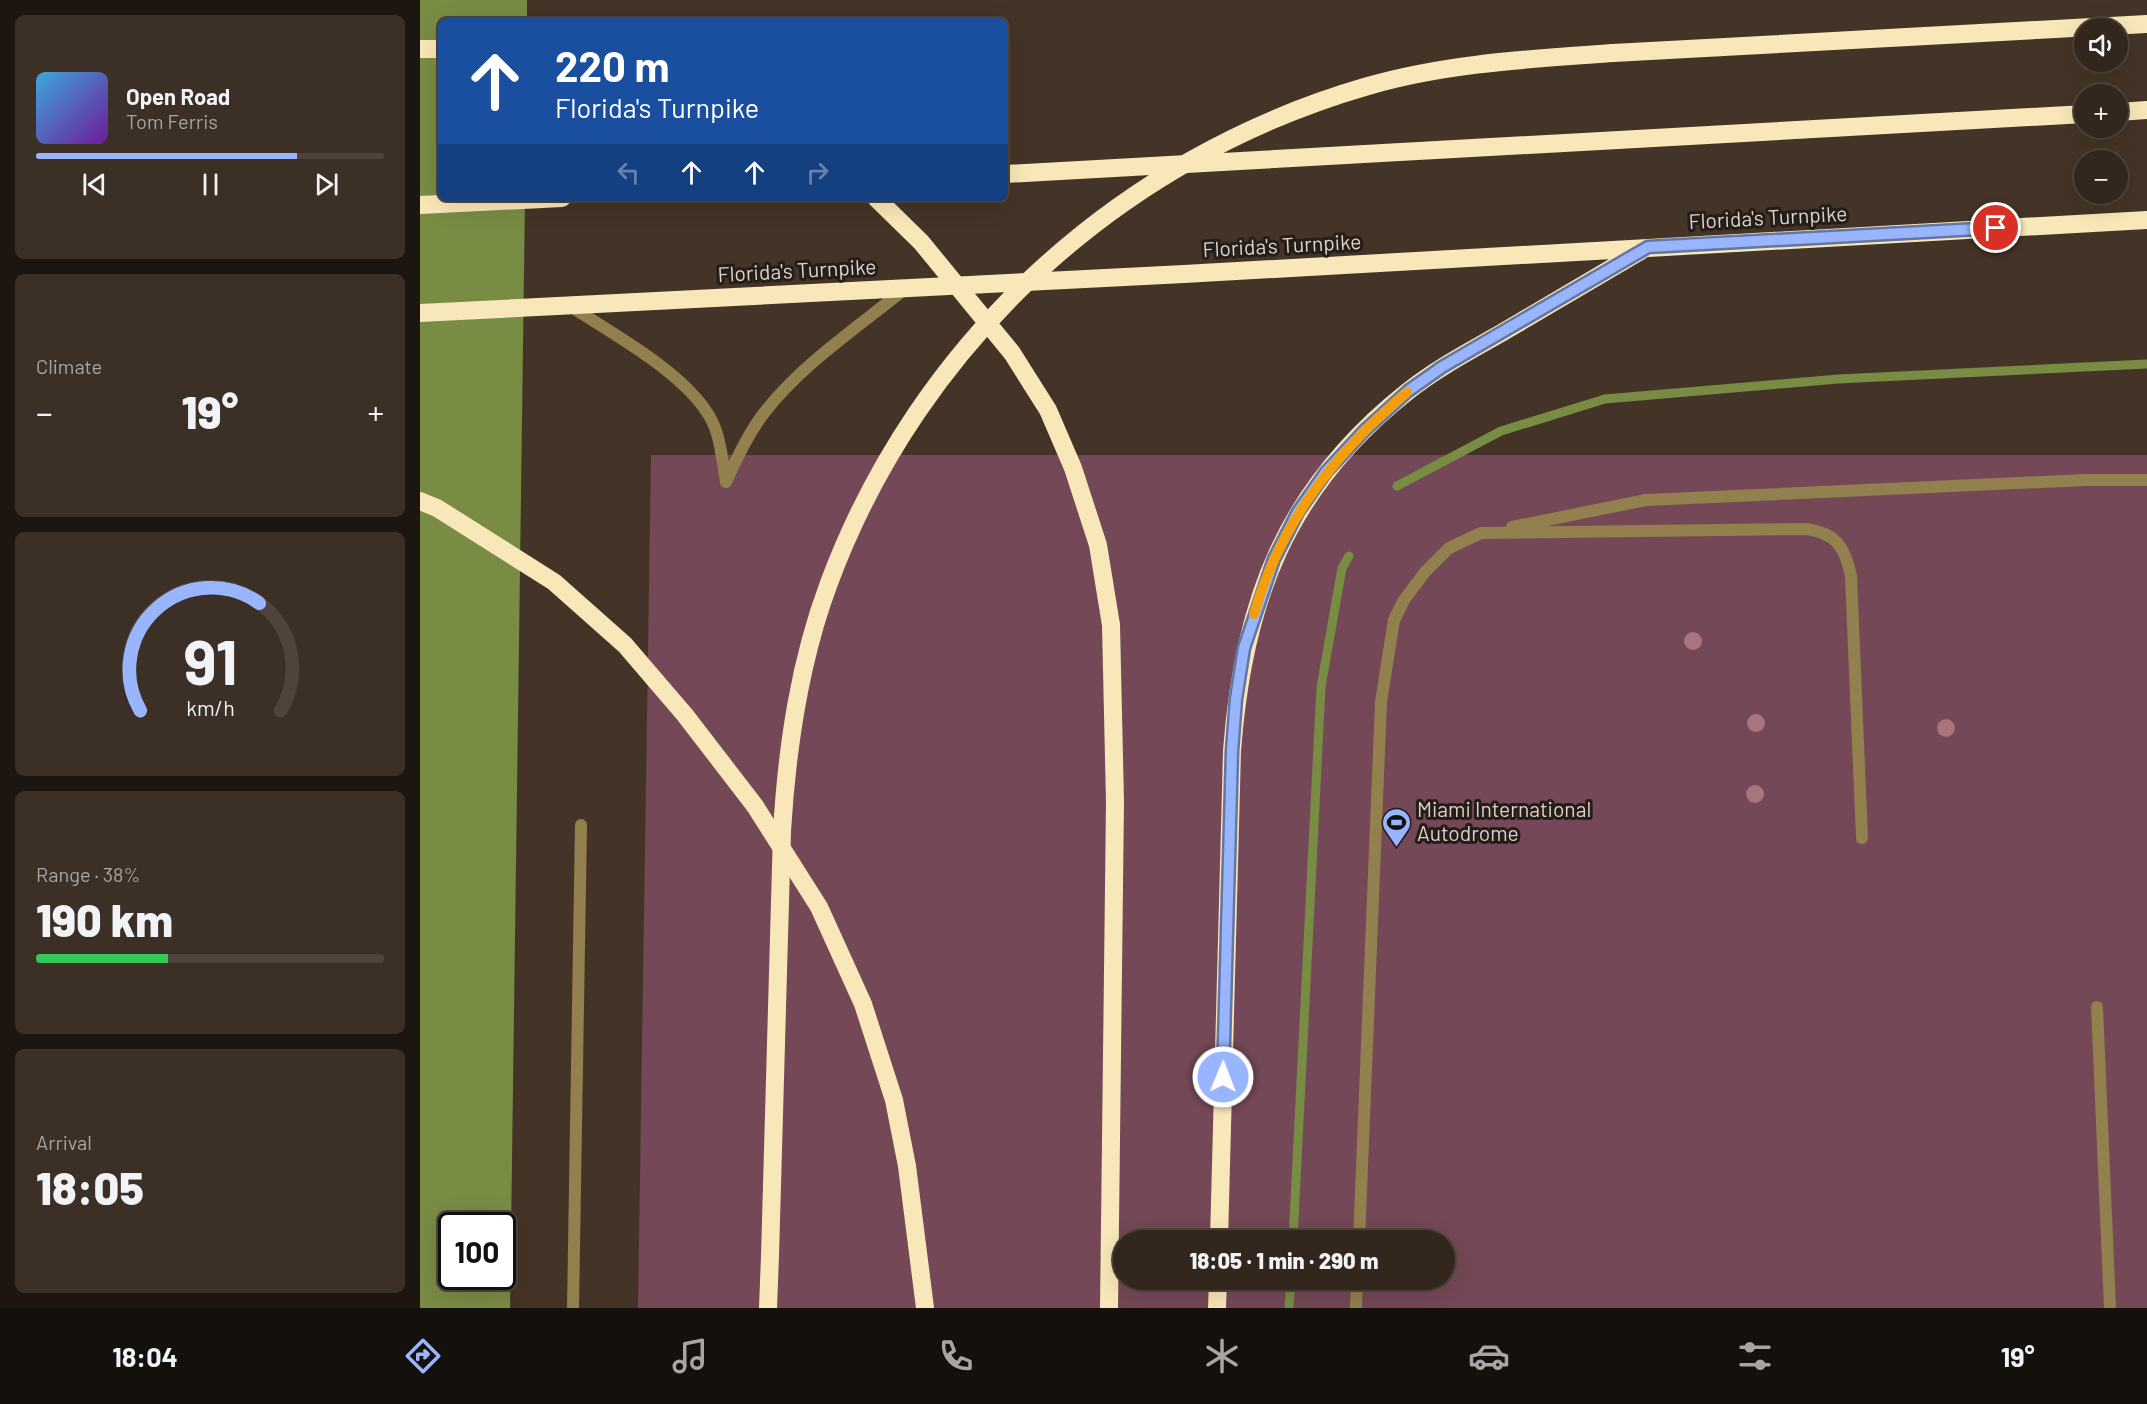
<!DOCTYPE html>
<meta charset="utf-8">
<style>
:root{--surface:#33271d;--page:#3b2f26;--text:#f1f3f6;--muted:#a9a5a4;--line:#4e443b;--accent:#99b5fd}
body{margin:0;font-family:Barlow,sans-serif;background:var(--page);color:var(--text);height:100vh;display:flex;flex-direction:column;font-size:22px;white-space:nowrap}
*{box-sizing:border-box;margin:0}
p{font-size:20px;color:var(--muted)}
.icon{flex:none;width:33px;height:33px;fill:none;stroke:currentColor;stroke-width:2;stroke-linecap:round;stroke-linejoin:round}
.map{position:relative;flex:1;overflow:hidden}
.panel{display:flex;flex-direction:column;gap:15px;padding:15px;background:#1c1510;width:420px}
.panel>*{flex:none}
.guide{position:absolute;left:18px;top:18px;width:570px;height:183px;border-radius:9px;box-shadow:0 6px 24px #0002,0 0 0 2px var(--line);background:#1a4fa0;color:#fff;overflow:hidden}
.tools{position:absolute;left:1654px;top:18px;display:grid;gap:12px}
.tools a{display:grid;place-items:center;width:54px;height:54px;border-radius:50%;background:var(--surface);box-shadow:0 6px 24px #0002,0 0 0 2px var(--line);font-size:30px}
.speed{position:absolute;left:18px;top:1212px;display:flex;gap:12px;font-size:30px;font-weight:700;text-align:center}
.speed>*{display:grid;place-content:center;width:78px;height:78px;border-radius:50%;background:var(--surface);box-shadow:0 6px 24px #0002,0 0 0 2px var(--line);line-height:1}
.speed .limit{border:3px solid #111;border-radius:9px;background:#fff;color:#111}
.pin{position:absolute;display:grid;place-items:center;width:51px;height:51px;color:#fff;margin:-26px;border:3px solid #fff;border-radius:50%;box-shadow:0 2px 6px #0007}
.me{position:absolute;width:66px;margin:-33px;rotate:1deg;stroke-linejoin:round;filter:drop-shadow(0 0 4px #0008)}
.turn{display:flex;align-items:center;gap:21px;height:126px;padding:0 18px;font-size:27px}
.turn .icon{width:78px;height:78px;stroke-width:2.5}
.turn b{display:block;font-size:42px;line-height:51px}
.lanes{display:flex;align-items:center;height:57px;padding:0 18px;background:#0003;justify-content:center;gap:30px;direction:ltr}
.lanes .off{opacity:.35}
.big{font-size:45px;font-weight:800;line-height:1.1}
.panel .tile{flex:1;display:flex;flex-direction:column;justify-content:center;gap:9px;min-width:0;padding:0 21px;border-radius:9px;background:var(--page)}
.panel .dial{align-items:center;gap:0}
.dial svg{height:156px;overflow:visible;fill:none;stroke:var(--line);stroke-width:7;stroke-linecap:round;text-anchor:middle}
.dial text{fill:var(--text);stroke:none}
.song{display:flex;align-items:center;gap:18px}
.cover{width:72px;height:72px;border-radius:9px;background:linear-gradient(135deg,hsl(200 70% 55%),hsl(280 70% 35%))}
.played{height:6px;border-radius:3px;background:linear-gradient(90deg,var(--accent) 75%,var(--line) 75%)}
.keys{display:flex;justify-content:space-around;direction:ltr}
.heat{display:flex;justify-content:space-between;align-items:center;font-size:33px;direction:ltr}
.charge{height:9px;border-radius:4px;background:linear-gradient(90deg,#34c759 38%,var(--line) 0)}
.trip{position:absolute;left:693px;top:1230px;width:342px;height:60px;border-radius:30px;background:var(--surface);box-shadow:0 6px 24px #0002,0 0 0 2px var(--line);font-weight:800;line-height:60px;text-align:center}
.menu{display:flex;height:96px;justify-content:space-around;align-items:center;background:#14100c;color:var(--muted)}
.menu .icon{width:42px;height:42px}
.menu .active{color:var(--accent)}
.menu b{font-size:27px;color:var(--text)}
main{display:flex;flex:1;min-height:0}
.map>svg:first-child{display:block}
.green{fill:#744856;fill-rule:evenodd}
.water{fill:#798c44;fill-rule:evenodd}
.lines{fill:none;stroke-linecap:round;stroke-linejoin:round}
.stream{stroke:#798c44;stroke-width:9}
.service{stroke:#92804e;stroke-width:12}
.motorway{stroke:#f8e7b8;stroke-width:18}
.motorway-bridge{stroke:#f8e7b8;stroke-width:18}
.tree{fill:#aa747d}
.route-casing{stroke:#6376a4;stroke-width:15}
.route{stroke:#99b5fd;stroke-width:10}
.slow{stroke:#f59e0b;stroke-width:10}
.labels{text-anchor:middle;stroke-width:6;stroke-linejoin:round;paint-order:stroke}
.street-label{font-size:21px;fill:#dcd1c9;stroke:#251d17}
.poi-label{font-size:21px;fill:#dcd1c9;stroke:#251d17;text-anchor:start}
</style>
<main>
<section class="panel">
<div class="tile">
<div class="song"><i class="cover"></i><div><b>Open Road</b><p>Tom Ferris</p></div></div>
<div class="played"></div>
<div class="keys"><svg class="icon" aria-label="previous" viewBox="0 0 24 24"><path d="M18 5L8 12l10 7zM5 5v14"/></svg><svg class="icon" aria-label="pause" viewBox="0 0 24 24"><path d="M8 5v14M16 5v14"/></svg><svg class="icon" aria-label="next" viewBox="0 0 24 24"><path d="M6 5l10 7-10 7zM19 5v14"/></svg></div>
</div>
<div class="tile"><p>Climate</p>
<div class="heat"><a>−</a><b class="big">19°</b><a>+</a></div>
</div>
<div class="tile dial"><svg viewBox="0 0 100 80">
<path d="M14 69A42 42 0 1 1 86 69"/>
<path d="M14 69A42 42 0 0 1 75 14" stroke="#99b5fd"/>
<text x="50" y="56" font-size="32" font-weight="700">91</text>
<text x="50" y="72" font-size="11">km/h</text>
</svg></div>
<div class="tile"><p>Range · 38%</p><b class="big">190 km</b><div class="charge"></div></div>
<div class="tile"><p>Arrival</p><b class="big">18:05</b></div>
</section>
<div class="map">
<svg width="1727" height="1308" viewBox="0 0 1727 1308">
<rect width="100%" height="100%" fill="#443427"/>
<!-- green -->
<path class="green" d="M231,455H1727V1308H218ZM704,1240H1024V1280H704Z"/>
<!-- water -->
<path class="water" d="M0,0H107V21H21V198H105L90,1308H0ZM32,1226H82V1276H32Z"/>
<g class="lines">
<!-- stream -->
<path class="stream" d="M977,486L1081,431L1185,399L1418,379L1727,364
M873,1240L901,687L922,568L929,556
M869,1308L871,1280"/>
<!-- service -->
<path class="service" d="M150,306C193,334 267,374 291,419C301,438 302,461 306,482
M306,482C317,458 328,434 344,413C382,364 438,327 486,288
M1092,527L1226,500L1665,480H1727
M1677,1007L1690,1308
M939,1240L961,702L974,620L984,600L1005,572L1029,548L1061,533L1386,529C1416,533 1425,547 1431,576L1442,838
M153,1308L161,825
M936,1308L937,1280"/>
<!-- motorway -->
<path class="motorway" d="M0,49H21
M1193,53L1727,24
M1698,112L1727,110
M585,174L1665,114
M0,205L142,198
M0,313L764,274L1727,220
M0,501L17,508L134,582L205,645L265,715L335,806L399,907L443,1004L474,1100L487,1166L505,1308
M799,1240L812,751C823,601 866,488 987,392C1017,368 1050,351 1083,332C1130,304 1177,277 1224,249
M348,1308L350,1256
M689,1308L695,802L691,625
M797,1308L798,1280"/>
<!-- motorway-bridge -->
<path class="motorway-bridge" d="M456,198L501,242L592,353L628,410L653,468L678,545L691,625
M350,1256L362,831C367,747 379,663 409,583C499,341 701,157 948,86C1027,63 1111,59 1193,53"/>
</g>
<!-- trees -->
<g class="tree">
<circle cx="1273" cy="641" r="9"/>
<circle cx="1336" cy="723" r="9"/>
<circle cx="1526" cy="728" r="9"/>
<circle cx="1335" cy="794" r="9"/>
</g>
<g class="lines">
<defs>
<path id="route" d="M803,1077L812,751L816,699L824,648L854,559L878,512L906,472L945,430L988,391L1022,367L1228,247L1576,228"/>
</defs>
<!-- route casing -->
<use href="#route" class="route-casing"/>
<!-- route -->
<use href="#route" class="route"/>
<!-- slow -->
<path class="slow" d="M834,614C860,523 916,452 987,392"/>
</g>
<!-- icons -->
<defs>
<symbol id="stadium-pin" viewBox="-11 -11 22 30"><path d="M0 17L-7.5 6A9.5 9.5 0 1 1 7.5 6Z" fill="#99b5fd" stroke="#251d17"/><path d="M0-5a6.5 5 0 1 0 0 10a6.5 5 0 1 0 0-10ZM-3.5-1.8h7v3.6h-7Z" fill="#111"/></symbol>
</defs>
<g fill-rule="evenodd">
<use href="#stadium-pin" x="960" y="806" width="33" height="45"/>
</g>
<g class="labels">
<!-- street labels -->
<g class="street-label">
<text transform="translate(1348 218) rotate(-3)" y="7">Florida's Turnpike</text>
<text transform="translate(862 246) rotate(-3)" y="7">Florida's Turnpike</text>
<text transform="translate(377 271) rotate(-3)" y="7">Florida's Turnpike</text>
</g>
<!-- poi labels -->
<g class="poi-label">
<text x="997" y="817">Miami International<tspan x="997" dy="24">Autodrome</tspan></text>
</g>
</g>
</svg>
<div class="tools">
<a><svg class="icon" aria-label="sound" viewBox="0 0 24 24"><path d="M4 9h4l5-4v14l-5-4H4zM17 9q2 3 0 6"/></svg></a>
<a>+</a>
<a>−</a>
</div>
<div class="speed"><div class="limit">100</div></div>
<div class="pin" style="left:1576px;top:228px;background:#d93025"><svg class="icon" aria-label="arrive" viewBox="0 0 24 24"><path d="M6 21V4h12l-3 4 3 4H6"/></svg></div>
<svg class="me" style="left:803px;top:1077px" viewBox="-20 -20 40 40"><circle r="17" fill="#99b5fd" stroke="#fff" stroke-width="3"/><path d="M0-11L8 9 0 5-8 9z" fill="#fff"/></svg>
<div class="trip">18:05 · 1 min · 290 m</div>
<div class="guide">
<div class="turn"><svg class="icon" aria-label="ahead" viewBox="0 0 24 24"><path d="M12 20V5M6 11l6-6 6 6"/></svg><div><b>220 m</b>Florida's Turnpike</div></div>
<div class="lanes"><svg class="icon off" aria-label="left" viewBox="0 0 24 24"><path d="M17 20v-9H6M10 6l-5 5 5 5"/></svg><svg class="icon" aria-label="ahead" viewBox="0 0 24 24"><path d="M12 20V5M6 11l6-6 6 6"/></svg><svg class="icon" aria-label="ahead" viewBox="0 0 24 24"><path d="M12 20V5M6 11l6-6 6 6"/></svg><svg class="icon off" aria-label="right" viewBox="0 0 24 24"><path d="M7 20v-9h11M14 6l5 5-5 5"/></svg></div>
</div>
</div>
</main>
<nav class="menu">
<b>18:04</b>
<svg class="icon active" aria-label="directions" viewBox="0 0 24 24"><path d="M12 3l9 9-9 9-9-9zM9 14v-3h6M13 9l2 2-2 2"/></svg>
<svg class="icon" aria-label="music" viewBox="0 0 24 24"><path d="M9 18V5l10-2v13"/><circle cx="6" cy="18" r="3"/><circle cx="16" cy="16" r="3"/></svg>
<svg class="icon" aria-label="phone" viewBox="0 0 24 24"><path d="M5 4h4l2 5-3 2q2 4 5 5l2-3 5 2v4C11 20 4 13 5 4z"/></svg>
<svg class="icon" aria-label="climate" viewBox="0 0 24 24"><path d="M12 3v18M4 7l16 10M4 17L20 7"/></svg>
<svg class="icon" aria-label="car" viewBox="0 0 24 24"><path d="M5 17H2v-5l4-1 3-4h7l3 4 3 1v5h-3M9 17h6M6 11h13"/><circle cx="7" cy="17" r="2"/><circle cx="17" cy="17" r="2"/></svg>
<svg class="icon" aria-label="filters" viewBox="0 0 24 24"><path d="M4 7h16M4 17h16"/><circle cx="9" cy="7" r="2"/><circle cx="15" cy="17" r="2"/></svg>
<b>19°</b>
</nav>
